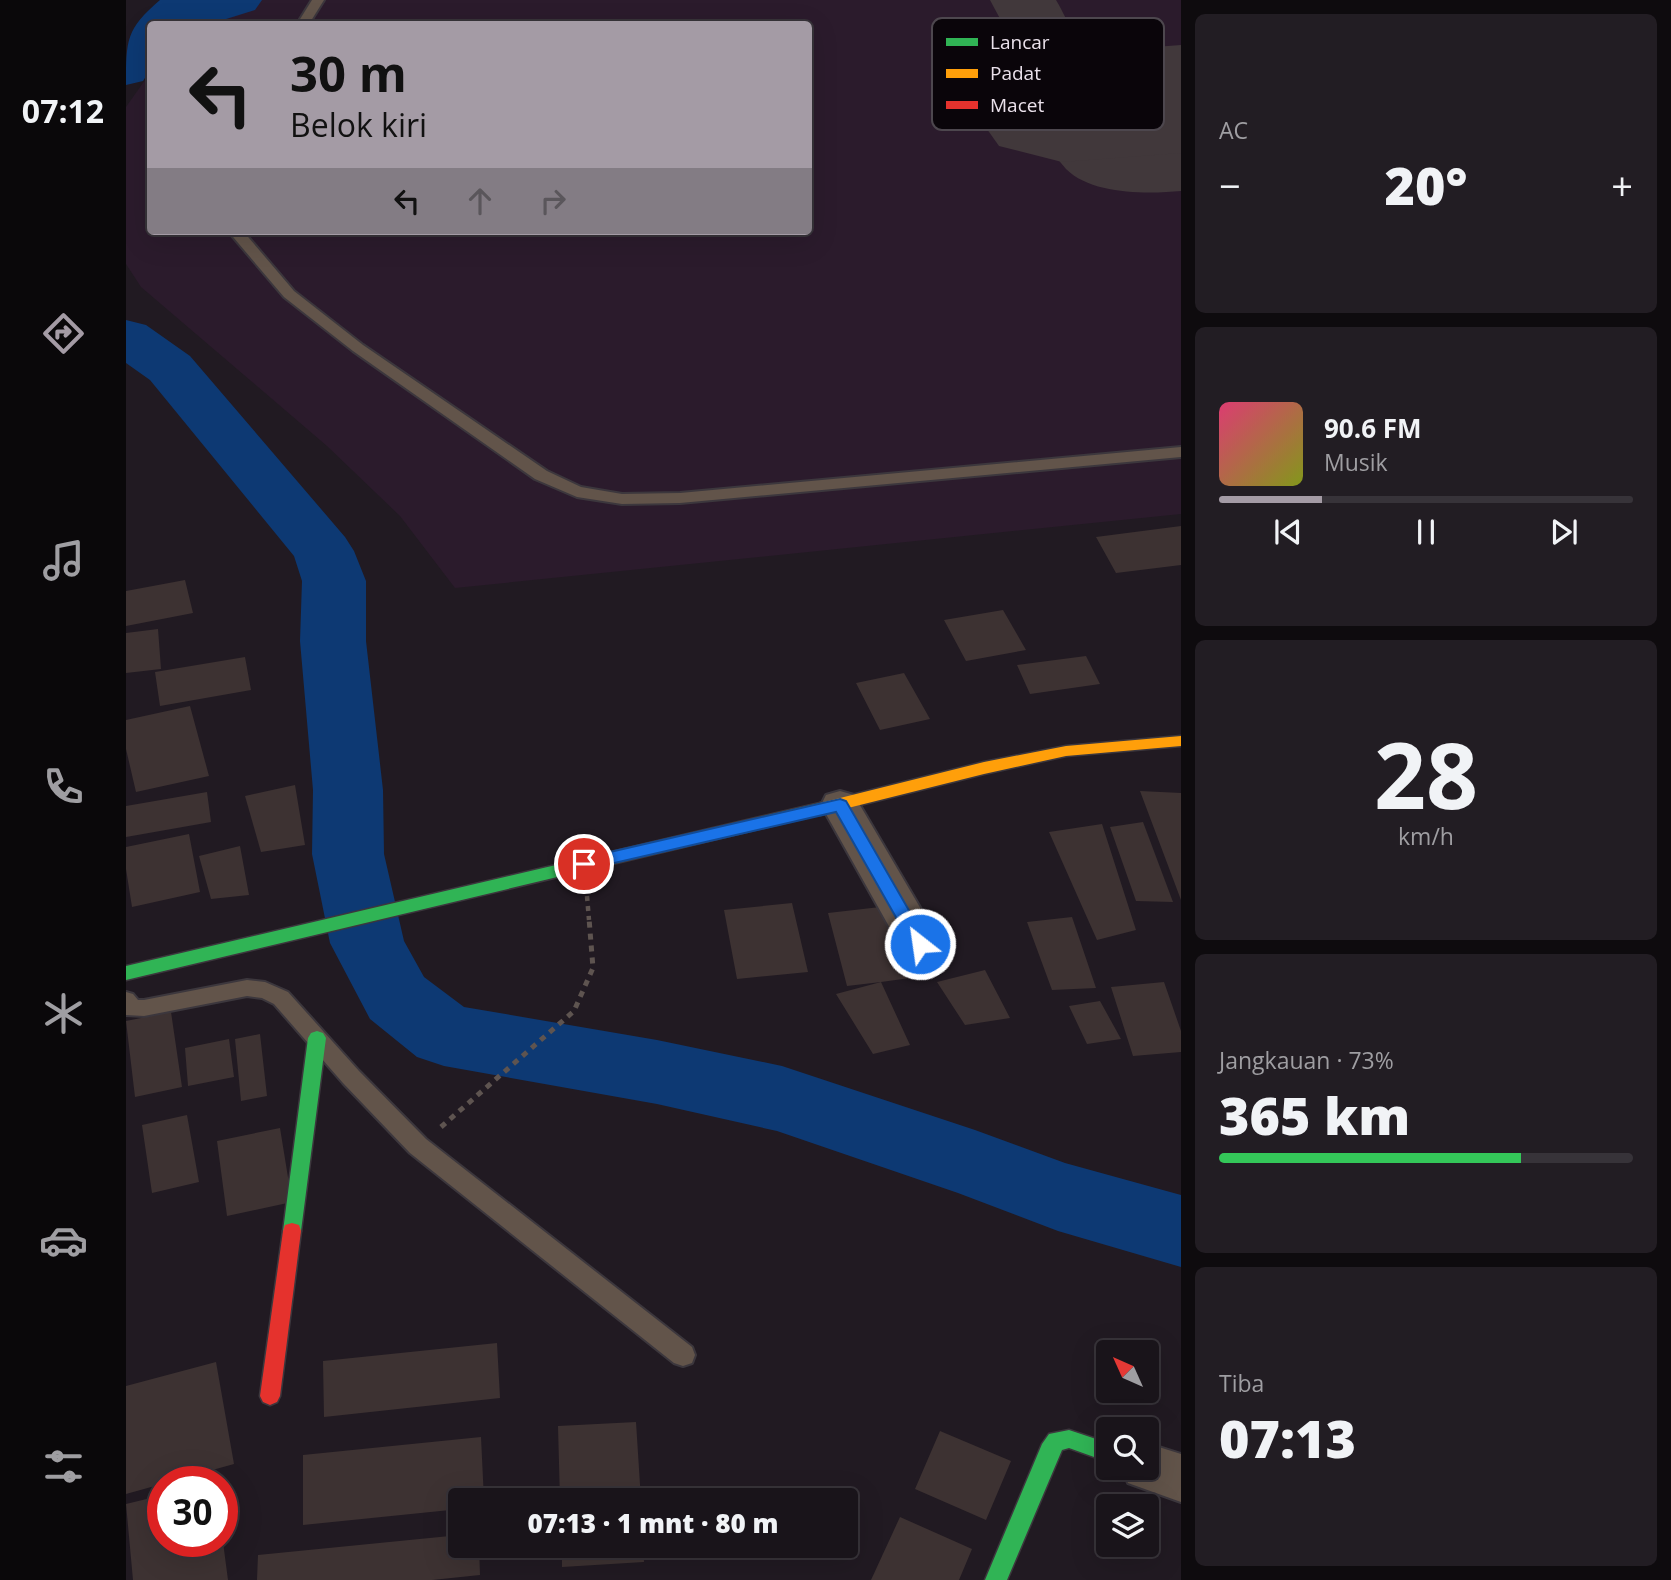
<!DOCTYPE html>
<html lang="id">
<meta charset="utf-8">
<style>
:root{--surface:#19141a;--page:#221d23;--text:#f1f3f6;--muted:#9f9ea2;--line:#373339;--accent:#a49ba5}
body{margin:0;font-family:"Open Sans",sans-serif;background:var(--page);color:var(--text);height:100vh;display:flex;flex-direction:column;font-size:26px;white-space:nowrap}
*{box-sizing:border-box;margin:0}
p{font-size:23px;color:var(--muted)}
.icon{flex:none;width:38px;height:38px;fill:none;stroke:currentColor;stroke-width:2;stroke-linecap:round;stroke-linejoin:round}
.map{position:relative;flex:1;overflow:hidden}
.drawer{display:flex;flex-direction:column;gap:14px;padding:14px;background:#0e0b0e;width:490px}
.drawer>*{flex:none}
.top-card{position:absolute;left:21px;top:21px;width:665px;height:214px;border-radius:7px;box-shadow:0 7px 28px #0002,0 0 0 2px var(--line);background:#a49ba5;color:#111;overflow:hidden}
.needle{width:46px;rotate:315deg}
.fabs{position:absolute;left:970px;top:1340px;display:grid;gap:14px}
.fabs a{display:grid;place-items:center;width:63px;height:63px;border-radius:7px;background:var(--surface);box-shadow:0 7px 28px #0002,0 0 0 2px var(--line);font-size:35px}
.speed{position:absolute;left:21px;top:1466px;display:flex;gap:14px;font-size:35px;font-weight:700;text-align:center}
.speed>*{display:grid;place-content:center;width:91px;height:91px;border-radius:50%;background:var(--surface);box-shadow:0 7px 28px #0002,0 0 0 2px var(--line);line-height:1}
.speed .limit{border:10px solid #d22;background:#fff;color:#111}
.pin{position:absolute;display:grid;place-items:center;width:60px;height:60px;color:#fff;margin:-30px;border:4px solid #fff;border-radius:50%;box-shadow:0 2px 7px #0007}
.me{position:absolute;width:77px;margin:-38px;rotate:330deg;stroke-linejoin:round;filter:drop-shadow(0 0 5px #0008)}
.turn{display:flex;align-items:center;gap:24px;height:147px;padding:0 28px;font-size:32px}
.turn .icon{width:91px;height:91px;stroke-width:2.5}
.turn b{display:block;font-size:49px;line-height:60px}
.lanes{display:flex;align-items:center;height:66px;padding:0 28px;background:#0003;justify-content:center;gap:35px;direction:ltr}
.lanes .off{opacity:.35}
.big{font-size:52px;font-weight:800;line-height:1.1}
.drawer .card{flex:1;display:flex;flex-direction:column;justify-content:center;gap:10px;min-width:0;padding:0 24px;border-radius:10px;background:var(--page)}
.drawer .dial{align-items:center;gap:0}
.dial b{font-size:91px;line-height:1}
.song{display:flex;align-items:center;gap:21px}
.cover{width:84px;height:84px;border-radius:10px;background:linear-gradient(135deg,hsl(340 70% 55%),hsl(70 70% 35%))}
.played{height:7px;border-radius:4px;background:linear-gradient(90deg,var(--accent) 25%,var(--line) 25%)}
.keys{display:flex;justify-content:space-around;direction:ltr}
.heat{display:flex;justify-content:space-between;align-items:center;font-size:38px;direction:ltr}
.charge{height:10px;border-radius:5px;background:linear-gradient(90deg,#34c759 73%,var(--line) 0)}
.trip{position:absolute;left:322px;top:1488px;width:410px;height:70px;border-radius:7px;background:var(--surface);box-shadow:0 7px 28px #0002,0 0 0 2px var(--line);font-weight:800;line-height:70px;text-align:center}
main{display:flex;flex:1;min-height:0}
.menu{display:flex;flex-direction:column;width:126px;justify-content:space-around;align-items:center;background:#0a080a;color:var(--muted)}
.menu .icon{width:49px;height:49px}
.menu .active{color:var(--accent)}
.menu b{font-size:32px;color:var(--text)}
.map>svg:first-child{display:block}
.built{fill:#2b1b2c}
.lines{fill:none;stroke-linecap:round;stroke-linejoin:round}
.river{fill:#0d3973;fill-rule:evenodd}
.taxiway{fill:#41383b;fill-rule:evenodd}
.runway{fill:#41383b;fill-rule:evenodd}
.building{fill:#3d3232}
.lane-casing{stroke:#3c373d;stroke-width:4}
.street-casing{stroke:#3c373d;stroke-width:4}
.fast-casing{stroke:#3c373d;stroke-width:3}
.slow-casing{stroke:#3c373d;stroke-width:3}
.jam-casing{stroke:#3c373d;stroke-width:3}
.path-far1{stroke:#5e5450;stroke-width:4.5;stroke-dasharray:5 5;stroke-linecap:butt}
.path{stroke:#5e5450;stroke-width:5;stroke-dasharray:6 6;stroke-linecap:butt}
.lane{fill:#62544a;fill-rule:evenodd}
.street{fill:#62544a;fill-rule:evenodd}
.fast{fill:#30b455;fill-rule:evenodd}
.slow{fill:#ff9f0a;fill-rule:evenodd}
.jam{fill:#e5322d;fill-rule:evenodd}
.route{fill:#1a73e8;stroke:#114b97;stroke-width:2}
.key{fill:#0a050a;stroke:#4d474e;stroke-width:2}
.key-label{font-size:19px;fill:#eae1eb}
</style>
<main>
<nav class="menu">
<b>07:12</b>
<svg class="icon active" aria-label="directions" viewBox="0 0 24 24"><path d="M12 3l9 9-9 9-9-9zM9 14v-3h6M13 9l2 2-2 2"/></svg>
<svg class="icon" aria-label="music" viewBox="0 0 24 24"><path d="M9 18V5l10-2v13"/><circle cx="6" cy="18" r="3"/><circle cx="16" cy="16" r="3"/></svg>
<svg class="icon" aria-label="phone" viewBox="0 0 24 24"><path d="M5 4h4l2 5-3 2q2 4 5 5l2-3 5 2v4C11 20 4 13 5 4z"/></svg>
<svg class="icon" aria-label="climate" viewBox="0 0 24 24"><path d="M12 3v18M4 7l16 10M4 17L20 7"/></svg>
<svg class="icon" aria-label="car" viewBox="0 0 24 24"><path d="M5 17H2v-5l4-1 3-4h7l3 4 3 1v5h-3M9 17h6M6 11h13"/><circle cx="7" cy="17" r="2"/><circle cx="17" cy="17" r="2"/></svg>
<svg class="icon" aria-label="filters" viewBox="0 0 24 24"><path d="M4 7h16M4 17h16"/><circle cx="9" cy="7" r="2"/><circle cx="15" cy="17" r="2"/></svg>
</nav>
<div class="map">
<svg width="1055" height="1580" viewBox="0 0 1055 1580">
<rect width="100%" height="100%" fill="#211a22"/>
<!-- built -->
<path class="built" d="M82,0H1055V514L329,588L274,516L201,446L15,287L0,264V107L24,73V231H682V24H63Z"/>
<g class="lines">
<!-- river -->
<path class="river" d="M34,0H136L129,10L97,20H66L59,24H24V70L17,81L0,85C0,40 0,29 34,0Z
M0,320L20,325L64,356L219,537L228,551L240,581V641L257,790L258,854L278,941L298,977L338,1007L531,1040L656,1066L849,1130L939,1163L1055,1195V1267L932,1231L832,1193L651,1131L531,1104L318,1066L291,1057L244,1019L204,943L186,854L187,790L174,641L176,581L168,556L24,380L0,363Z"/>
<!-- taxiway -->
<path class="taxiway" d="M864,0H930C937,11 941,24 950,33C976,61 1019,66 1055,72V114L968,96L990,136L1004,146L1055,147V191C1022,194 966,195 940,169C924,152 915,129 905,108L916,93L940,87C899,70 884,37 864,0Z"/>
<!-- runway -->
<path class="runway" d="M1055,45V153L936,162L873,146L846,108L873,70L936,54Z"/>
</g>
<!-- building -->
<path class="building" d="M1055,526V565L990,573L970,537Z
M59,580L67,613L0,626V591Z
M877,610L900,650L840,661L818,620Z
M32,629L35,669L0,673V633Z
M960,656L974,684L904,694L891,665Z
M119,657L125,690L34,706L29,672Z
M778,673L804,719L754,730L730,683Z
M64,706L83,776L10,792L0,749V720Z
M169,785L179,845L135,852L119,796Z
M1014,791L1055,793V900Z
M81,792L85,822L0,837V806Z
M1017,822L1047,902L1010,901L984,827Z
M976,824L1010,930L971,940L923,832Z
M63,834L74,892L6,907L0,869V847Z
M114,846L123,895L85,899L73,856Z
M666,903L682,972L611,979L598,910Z
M763,906L784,978L755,982L784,1045L747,1054L710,994L755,982L721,986L702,913Z
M946,917L970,988L926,990L901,922Z
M859,970L884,1018L839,1025L811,982Z
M1038,982L1055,1031V1052L1007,1056L985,987Z
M974,1001L995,1039L961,1044L943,1006Z
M45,1012L56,1087L9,1097L0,1021Z
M134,1034L141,1096L115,1101L109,1039Z
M103,1039L108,1077L62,1086L59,1048Z
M61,1115L73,1182L26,1193L16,1125Z
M154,1128L166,1202L101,1216L91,1141Z
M371,1343L374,1398L198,1417L197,1361Z
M90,1362L108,1464L0,1494V1386Z
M510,1422L515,1500H434L432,1426Z
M814,1431L885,1461L860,1520L789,1489Z
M355,1437L358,1500H334V1509L177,1525V1455Z
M37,1495V1542H97L102,1580H7L0,1504Z
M774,1517L846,1549L833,1580H745Z
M334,1535V1545H353L354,1575L306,1580H131L132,1555Z
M436,1545H517L518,1562L436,1567Z"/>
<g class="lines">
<defs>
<path id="lane" d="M186,0H198L183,24H171Z
M102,231H117L168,291L237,345L421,471L455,487L496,494L554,493L1055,447V457L554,503L496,504L451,497L409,479L227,351L158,297Z
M121,980L139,982L162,992L233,1071L300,1139L566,1347L569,1355L566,1363L557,1366L548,1363L284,1153L217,1083L148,1004L136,998L121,996L18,1016L0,1015V992L7,994L12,1000H18Z"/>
<path id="street" d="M714,791L728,795L809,933L815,944L809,955L794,960L779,955L695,805L700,795Z
M1020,1443L1055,1454V1502L1002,1483L996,1468H1020Z"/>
<path id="fast" d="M694,803L700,805L702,809L700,813L0,980V966Z
M191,1031L197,1033L200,1038L175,1231L173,1237L166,1239L159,1237L157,1231L182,1038L185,1033Z
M943,1430L982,1443V1462L943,1448L936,1450L881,1580H859L916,1444L923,1434Z"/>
<path id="slow" d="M1055,736V746L940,756L858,774L694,815L686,809L694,803L858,762L940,746Z"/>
<path id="jam" d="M166,1223L173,1225L175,1231L154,1396L151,1402L144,1405L137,1402L134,1396L157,1231L159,1225Z"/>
</defs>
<!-- lane casing -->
<use href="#lane" class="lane-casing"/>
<!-- street casing -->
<use href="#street" class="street-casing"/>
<!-- fast casing -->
<use href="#fast" class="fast-casing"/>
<!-- slow casing -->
<use href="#slow" class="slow-casing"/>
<!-- jam casing -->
<use href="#jam" class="jam-casing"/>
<!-- path-far1 -->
<path class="path-far1" d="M461,896L463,920"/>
<!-- path -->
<path class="path" d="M315,1127L448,1011L467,968L463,918"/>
<!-- lane -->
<use href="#lane" class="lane"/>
<!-- street -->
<use href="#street" class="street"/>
<!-- fast -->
<use href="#fast" class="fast"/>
<!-- slow -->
<use href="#slow" class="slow"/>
<!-- jam -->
<use href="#jam" class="jam"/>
</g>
<!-- route -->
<path class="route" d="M714,799L720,801L800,940L803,944L800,949H788L710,812L458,870L450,864L458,858Z"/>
<!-- legend -->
<rect x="806" y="18" width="232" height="112" rx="10" class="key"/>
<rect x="820" y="38" width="32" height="8" fill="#30b455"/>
<rect x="820" y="69" width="32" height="9" fill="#ff9f0a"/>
<rect x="820" y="101" width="32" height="8" fill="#e5322d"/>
<g class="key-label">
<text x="864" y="49">Lancar</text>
<text x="864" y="80">Padat</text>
<text x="864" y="112">Macet</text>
</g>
</svg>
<div class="fabs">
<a><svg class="needle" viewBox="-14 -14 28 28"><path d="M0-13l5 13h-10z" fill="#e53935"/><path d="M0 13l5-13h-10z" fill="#9f9ea2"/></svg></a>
<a><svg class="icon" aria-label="search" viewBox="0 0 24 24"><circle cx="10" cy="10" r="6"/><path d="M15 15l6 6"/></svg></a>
<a><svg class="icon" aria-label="layers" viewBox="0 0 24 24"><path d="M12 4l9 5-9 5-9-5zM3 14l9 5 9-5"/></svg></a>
</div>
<div class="speed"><div class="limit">30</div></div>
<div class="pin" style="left:458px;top:864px;background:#d93025"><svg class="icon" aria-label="arrive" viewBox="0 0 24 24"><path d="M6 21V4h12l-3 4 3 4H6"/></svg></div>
<svg class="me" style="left:794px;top:944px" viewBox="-20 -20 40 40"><circle r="17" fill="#1a73e8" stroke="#fff" stroke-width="3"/><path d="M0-11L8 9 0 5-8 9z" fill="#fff"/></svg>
<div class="trip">07:13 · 1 mnt · 80 m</div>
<div class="top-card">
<div class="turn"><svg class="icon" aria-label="left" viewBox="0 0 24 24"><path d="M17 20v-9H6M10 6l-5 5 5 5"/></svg><div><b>30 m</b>Belok kiri</div></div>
<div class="lanes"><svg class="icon" aria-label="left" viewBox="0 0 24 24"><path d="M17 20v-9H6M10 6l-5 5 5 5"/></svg><svg class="icon off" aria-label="ahead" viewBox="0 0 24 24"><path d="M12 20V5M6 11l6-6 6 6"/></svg><svg class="icon off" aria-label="right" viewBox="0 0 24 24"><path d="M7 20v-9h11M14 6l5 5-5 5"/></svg></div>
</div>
</div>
<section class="drawer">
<div class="card"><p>AC</p>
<div class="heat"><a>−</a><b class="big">20°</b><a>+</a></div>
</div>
<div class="card">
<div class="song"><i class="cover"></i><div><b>90.6 FM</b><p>Musik</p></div></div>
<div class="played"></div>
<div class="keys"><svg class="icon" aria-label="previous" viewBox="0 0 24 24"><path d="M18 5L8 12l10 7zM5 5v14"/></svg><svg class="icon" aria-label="pause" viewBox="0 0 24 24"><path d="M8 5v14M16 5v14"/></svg><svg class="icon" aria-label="next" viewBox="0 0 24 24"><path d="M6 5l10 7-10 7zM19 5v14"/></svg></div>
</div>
<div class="card dial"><b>28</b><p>km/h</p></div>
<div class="card"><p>Jangkauan · 73%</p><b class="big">365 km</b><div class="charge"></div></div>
<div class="card"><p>Tiba</p><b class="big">07:13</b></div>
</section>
</main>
